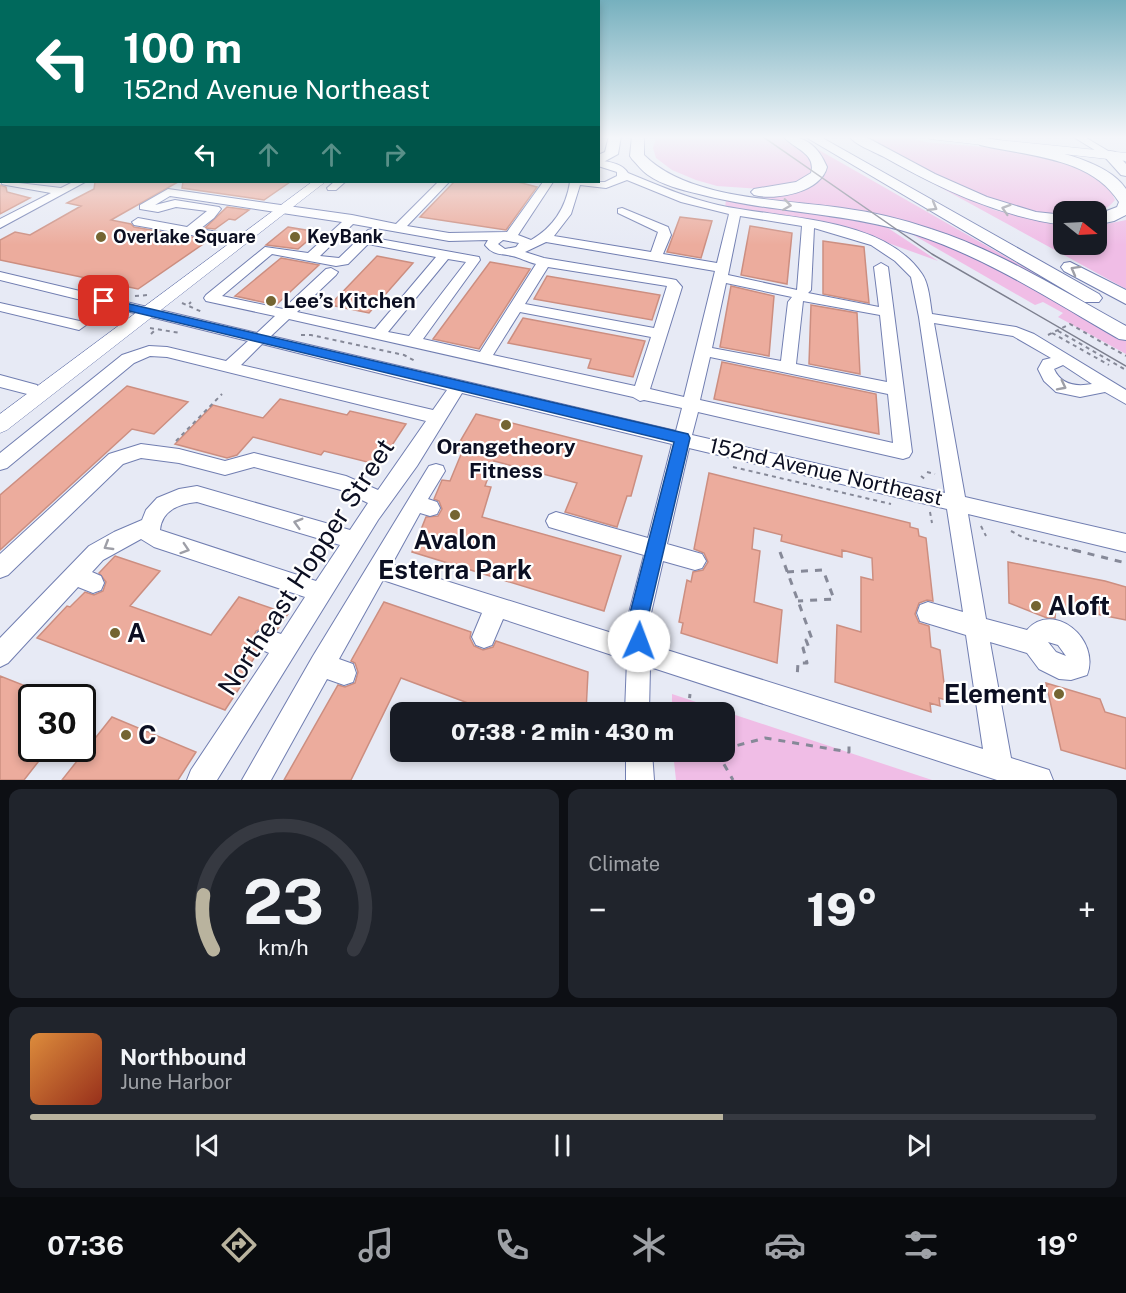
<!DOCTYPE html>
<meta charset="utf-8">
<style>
:root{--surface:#171b24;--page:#20242c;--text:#f1f3f6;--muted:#9ea1a6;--line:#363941;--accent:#b9b39e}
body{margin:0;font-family:"Public Sans",sans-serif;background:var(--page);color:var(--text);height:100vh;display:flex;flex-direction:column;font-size:22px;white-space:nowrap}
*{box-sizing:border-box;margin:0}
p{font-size:20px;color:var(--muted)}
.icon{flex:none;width:33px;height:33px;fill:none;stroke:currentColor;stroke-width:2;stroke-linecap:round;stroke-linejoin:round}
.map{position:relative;height:780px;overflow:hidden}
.details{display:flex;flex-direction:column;gap:9px;padding:9px;background:#0d0f14;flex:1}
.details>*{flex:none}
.top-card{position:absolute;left:0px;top:0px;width:600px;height:183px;box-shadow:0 3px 9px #0003;background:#00695c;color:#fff;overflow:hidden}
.needle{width:39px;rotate:108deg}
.controls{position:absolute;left:1053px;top:201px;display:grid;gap:12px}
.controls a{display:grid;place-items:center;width:54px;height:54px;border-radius:12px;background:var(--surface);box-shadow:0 3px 9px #0003;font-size:30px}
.speed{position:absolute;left:18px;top:684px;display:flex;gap:12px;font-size:30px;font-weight:700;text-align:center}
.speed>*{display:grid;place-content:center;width:78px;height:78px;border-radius:50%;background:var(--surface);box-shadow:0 3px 9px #0003;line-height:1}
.speed .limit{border:3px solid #111;border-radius:9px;background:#fff;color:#111}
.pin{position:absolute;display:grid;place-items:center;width:51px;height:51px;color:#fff;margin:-26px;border-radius:12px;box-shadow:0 3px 9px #0006}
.me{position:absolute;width:66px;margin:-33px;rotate:2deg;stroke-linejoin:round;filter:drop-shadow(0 0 4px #0008)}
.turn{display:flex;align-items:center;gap:21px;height:126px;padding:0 24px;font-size:27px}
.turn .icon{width:78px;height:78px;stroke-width:2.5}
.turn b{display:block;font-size:42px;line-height:51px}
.lanes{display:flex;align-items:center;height:57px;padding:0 24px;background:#0003;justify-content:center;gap:30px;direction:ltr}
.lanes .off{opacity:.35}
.big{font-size:45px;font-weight:800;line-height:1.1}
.details .widget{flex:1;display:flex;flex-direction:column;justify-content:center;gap:9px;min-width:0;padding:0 21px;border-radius:12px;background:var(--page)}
.details .dial{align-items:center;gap:0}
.dial svg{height:156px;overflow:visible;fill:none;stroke:var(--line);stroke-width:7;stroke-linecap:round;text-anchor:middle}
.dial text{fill:var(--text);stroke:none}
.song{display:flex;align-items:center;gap:18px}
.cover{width:72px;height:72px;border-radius:9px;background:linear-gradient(135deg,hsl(30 70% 55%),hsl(10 70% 35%))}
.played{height:6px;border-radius:3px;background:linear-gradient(90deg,var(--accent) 65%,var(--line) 65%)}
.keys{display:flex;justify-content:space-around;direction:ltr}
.heat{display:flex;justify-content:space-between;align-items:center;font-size:33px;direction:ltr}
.details .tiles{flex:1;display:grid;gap:9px;grid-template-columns:1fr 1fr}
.widget:last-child{grid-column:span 2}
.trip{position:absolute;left:390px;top:702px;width:345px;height:60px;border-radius:12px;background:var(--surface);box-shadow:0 3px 9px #0003;font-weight:800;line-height:60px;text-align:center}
.tabs{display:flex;height:96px;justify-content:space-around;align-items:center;background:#090b0e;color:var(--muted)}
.tabs .icon{width:42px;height:42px}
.tabs .active{color:var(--accent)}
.tabs b{font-size:27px;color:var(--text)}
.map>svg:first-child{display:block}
.green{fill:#f0bde6}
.building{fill:#ecac9d;stroke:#cc8e80;stroke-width:1.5}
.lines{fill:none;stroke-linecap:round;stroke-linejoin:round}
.minor-casing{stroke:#717eb1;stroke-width:2}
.major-casing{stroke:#717eb1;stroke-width:1}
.highway-casing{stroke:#717eb1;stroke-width:2}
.path-far1{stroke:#868998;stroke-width:2;stroke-dasharray:4 4;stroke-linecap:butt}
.path{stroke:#868998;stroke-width:3;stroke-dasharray:7 7;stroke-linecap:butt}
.minor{fill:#fff;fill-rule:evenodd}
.major{fill:#fff;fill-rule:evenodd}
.highway{fill:#fff;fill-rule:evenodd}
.tram{stroke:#7c7f8e;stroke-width:1.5}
.oneway{stroke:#9e9fa7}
.route{fill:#1a73e8;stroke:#114b97;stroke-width:1.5}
.poi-dot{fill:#746532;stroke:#fff;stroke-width:2}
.labels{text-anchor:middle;stroke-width:4.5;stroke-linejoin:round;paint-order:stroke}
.far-poi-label{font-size:18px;font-weight:bold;fill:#0c0f22;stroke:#fff;text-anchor:start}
.poi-label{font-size:21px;font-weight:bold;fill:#0c0f22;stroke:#fff;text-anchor:start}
.street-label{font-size:21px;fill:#0c0f22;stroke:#fff}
.near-poi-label{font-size:26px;font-weight:bold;fill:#0c0f22;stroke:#fff;text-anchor:start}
.near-street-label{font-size:26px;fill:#0c0f22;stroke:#fff}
</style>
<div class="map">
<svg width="1126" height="780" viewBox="0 0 1126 780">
<rect width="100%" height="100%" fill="#e7eaf5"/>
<!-- green -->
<path class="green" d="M657,136H783L807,154L813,162V171L803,181L761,189L717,186L696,180L672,170L656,158L653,148Z
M865,136C876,136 887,135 897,136C909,137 921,142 933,143C977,146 1099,152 1115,200C1102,217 1084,212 1064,212L1063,215C997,216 922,166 865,136Z
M812,146L1083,301L1081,302L893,219L759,197V195C783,192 810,194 826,173L824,161Z
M927,180L994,210L1063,225L1064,244H1096L1097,226L1126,220V289Z
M726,200L837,216L885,226L938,261L841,226L725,207Z
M910,233C987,256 1057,302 1126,341V354L1058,317L1063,313L1043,302L1035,305Z
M672,694L932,780H676L673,752H724V712H672Z"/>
<!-- building -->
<path class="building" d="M95,182H178L111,220L131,224L134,227L209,240L138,289L0,260V240L15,232L30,235L81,206L67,203L94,189Z
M183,182H290L264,200L182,188Z
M454,182H518L537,187L506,230L420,217Z
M0,185L6,187L7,192L30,198L0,214Z
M227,207L249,210L235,220L229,219L215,229L205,228Z
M680,217L712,221L701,258L667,252Z
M750,226L792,233L787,284L741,275Z
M288,227L318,232L298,249L266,245Z
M823,241L864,247L869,303L823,294Z
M377,256L413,263L369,313L330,305Z
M281,258L319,265L276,305L235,296Z
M490,262L530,269L479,349L433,339Z
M547,276L660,295L652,320L534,299Z
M731,286L774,296L769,356L720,347Z
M811,305L857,313L860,374L809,364Z
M523,318L645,341L633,377L588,368L591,359L508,343Z
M722,362L876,394L879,434L714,399Z
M127,386L188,402L154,434L132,429L0,550V495Z
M280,399L347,415L350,411L406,424L379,465L324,451L321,455L253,437L237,455L227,458L175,444L213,405L263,418Z
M476,414L642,456L631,496H627L617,527L565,512L577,483L494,461L485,486L491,487L482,517L621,556L604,611L412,552L426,517L438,516L442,509L439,501L434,499L442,480L450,481L462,452L455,450Z
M709,473L910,523V527L918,529L919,536L926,538L933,601L927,600L919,603L915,614L919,623L929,626L931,647L940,650L946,700L939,698L940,706L930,703L931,712L835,682L837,625L861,632V577L873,580L872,558L842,550V557L781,541L782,535L754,528L752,549L760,551L754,602L782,610L777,663L681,633L683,623L679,622L687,580L691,582L693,572L703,570L708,562L704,553L694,549Z
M115,556L160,571L130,606L211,635L239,597L288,614L277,630L265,627L256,631L252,641L259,651L244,673L248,675L225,710L37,638L67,606L70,607L85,592L94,595L103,591L106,582L99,573Z
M1008,562L1105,581L1126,587V620L1056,606L1055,618H1047L1009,603Z
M384,602L471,632L470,638L474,646L483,650L493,647L496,641L588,672L586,712H492L401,678L351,780H284L338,685L345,687L355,683L358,672L355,663L351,661Z
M0,676L53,697L32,698V748H49L24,780H0Z
M1046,683L1100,699L1105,712L1126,718V769L1061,750Z
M112,717L196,752L178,780H62Z"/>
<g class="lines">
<defs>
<path id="minor" d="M1072,136H1083L1115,155L1106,157Z
M0,138H2V144H0Z
M598,160C609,162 622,163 628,173C657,185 687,198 718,205C780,219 883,216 922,274C929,284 930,302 932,314L1016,327L1034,334L1126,390V404L1105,392L1080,397L1056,392L1044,381L1038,369L1043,360L1051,358L1013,336L934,323L965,497L1126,534V552L968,514L986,619L1027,630C1053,600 1101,639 1087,675L1071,680L1059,679L1039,669L1027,653L990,642L1011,758L1049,770L1053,780H997L650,667L649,712H625L627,660L503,619L492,645L484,648L476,645L472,637L482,613L383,580L339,659L353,664L356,673L353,682L344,685L327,679L271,780H242L313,656L429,466L436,464L443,466L445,471L428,499L437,502L440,508L437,514L430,516L420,513L392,564L628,638L629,613L644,555L549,527L546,521L549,515L556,512L648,538L672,444L462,393L417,466L378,520L217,780H187L191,770L269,653L258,648L254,640L258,632L266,629L281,634L305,597L154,547L141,539L103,560L92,572L101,576L104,583L101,590L93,593L78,587L8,663L0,667V638L89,546L114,532L142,520L146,510L157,498L179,489L197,486L350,530L368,503L341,490L254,467L225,475L179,463L141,458L123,464L8,575L0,578V554L109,454L141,444L179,449L225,461L254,453L346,476L378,490L426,421L167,357L150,356L134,363L7,468L0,470V453L122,355L149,346L167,347L226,361L248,341L0,280V272L257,333L275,316L206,301L204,298L206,295L265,247L308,253L342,222L170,196L155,205L175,200L219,207L221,209L214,218L200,229L235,235L237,238L231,242L134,225L132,222L138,218L187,227L207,211L176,207L158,212L140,209V205L168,189L352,215L396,224L438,182H449L407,226L449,233L507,232L543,182H553L518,235L531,240C554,227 566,207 570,182H605L617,176V172L598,166ZM627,180L681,202L729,214L717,263L663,254L671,235L668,227L622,208L618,209V213L658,232L651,252L554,236L571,214L580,185L606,188ZM740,216L802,226L797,290L728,275ZM353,224L449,241L488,240L485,245C494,256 500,253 512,256C519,257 527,262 536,264L480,352L423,339L480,260L479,257L374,238L378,233L372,229L368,230L339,258L320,256ZM814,228L871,245L895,261L911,277L919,317L945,493L692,435L698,412L903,459L909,457L912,452L888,267L881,263L874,267L879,307L808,293L811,290ZM503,240L519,243L516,247L505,249L498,244ZM546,242L715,271L684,397L650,389L682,287L676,280L671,279L544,258L525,252ZM368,244L436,257L375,329L297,312L336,275L338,272L331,268L326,269L283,309L222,296L272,254L336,266L348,264ZM448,259L466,262L409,336L388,332ZM548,267L667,286L654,328L525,304ZM726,283L792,297L788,302L781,361L712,348ZM803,301L880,315L887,382L796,364ZM520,312L651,337L635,386L493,355ZM289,319L633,397L640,401L644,400L682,408L676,431L271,336ZM262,344L447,390L433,410L241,365ZM710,357L888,394L893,443L700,400ZM1063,365L1092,384C1076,387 1061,385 1054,369ZM689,448L947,509L963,612L928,602L920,605L917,613L920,621L966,635L983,749L651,645V613L663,561L695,570L702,568L706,561L702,554L667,544ZM197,502L340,545L316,581L160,530C162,510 179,504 197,502ZM1048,642L1058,645L1066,656L1056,652Z
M2,181L61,188L73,182H85L0,228V219L51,193L6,185L2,184Z
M334,182H345L336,190H328L327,188Z
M0,303L84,322L86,325L79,330L0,311Z
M0,375L37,385L39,389L37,393L31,395L0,387Z
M626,752H652L654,780H626Z"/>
<path id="major" d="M924,136H959L1126,153V161L930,139Z
M312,182H325L7,430L0,433V414Z"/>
<path id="highway" d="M609,136H621L618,154L598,165V155L605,152Z
M632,136H644V155C689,200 781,199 842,208C872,212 902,219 931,229C1000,251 1062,291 1126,326V340L1119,339C1053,301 989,259 917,235C846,212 770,213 699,194C682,190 662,185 648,175C642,171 637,164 632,159L630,156Z
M783,136C806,136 818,146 827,167C821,192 776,201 754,195L751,192L754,189L796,182L811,173C817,153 792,148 783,136Z
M804,136H819L1099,294L1102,298L1099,302H1085Z
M849,136H864L935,174L987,197L1036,212L1064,215V225C997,216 941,189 884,157C873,151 855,145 849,136Z
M985,138C1023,145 1103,154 1126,189V215L1114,221L1096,225V215L1117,207L1119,202C1091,157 1027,156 980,145L978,142L980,139Z
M1110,151L1115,152L1126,164V176L1121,175L1103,155Z
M1070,262L1126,290V304L1064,271L1061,267L1064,263Z"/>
</defs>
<!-- minor casing -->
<use href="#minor" class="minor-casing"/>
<!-- major casing -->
<use href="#major" class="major-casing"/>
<!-- highway casing -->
<use href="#highway" class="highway-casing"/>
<!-- path-far1 -->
<path class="path-far1" d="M135,296L148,295
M182,303L202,312
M189,304L191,302
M104,323L107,324
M150,328L180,333
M1058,331L1126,370
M1052,333L1109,365
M151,334L154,331
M301,335H311L404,355L417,362
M1048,335L1070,324L1126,356
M176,441L222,394
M733,467L891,504
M927,472L935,474
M921,476L926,480
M930,512L932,523
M981,526L986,536
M1011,531L1024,538L1081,552"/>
<!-- path -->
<path class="path" d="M1074,550L1126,563
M780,552L812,639L806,640L809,648H803L807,663H798L797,678
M787,572L823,570L834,599L798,601
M688,712L690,694
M724,749L765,738L849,752V744
M717,752L733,780
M668,758L676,760L691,752"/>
<!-- minor -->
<use href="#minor" class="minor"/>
<!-- major -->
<use href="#major" class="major"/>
<!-- highway -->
<use href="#highway" class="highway"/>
<!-- tram -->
<path class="tram" d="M762,136L932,254L1126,366"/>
</g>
<!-- one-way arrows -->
<defs><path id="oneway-chevron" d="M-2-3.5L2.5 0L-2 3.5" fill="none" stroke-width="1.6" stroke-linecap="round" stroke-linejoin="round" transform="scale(1.5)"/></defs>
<g class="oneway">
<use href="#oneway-chevron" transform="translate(787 205) rotate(8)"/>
<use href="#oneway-chevron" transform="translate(933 207) rotate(30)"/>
<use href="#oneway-chevron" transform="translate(1006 209) rotate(-163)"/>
<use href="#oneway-chevron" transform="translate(1075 270) rotate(-151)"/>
<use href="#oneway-chevron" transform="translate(1062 386) rotate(27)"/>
<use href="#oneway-chevron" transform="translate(298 523) rotate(-164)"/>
<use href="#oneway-chevron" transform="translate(108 546) rotate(149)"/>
<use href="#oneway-chevron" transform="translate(185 549) rotate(18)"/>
</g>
<!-- sky -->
<linearGradient id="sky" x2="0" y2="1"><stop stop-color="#76b0be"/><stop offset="0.56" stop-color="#f4f6fa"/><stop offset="1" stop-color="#f4f6fa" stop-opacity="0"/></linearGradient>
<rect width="1126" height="245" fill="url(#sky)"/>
<!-- route -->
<path class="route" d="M104,298L688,434L690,438L649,613V641L646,647L639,650L632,647L629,641L630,613L674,442L100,304V299Z"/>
<!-- markers -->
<g class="poi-dot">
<circle cx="101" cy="237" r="6"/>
<circle cx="295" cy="237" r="6"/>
<circle cx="271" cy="301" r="6"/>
<circle cx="506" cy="425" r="6"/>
<circle cx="455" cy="515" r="6"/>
<circle cx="1036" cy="606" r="6"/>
<circle cx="115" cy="633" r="6"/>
<circle cx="1059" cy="694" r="6"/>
<circle cx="126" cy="735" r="6"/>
</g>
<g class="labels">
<!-- far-poi labels -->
<g class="far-poi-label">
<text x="113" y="243">Overlake Square</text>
<text x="307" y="243">KeyBank</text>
</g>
<!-- poi labels -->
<g class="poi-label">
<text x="283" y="308">Lee’s Kitchen</text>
<text x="506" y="454" text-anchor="middle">Orangetheory<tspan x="506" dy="24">Fitness</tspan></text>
</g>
<!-- street labels -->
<g class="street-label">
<text transform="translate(826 472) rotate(13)" y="7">152nd Avenue Northeast</text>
</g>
<!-- near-poi labels -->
<g class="near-poi-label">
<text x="455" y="549" text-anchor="middle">Avalon<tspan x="455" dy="30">Esterra Park</tspan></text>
<text x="1048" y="615">Aloft</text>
<text x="127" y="642">A</text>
<text x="1047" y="703" text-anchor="end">Element</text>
<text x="138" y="744">C</text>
</g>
<!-- near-street labels -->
<g class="near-street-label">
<text transform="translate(306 567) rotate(-57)" y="9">Northeast Hopper Street</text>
</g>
</g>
</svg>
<div class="controls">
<a><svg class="needle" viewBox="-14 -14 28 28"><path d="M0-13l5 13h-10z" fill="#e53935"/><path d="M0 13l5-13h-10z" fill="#9ea1a6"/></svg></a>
</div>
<div class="speed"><div class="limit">30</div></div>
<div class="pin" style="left:104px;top:301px;background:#d93025"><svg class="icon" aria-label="arrive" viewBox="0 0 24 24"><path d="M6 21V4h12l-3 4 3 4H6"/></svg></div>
<svg class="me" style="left:639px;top:641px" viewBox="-20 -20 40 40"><circle r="19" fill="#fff"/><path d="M0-13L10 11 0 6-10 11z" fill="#1a73e8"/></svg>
<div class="trip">07:38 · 2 min · 430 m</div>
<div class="top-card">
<div class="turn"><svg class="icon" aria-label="left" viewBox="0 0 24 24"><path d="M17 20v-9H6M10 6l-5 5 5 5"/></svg><div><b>100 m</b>152nd Avenue Northeast</div></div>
<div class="lanes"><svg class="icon" aria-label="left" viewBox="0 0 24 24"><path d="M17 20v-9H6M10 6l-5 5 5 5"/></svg><svg class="icon off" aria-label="ahead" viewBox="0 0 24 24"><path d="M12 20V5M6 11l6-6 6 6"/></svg><svg class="icon off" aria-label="ahead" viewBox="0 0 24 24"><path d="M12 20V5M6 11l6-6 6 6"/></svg><svg class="icon off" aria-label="right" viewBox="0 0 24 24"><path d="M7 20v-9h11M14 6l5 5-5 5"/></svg></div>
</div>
</div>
<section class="details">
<div class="tiles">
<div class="widget dial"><svg viewBox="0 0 100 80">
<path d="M14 69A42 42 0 1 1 86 69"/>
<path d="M14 69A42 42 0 0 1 9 41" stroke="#b9b39e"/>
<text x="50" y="56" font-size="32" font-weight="700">23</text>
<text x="50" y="72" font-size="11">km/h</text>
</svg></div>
<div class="widget"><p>Climate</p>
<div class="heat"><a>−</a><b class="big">19°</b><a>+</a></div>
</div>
<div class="widget">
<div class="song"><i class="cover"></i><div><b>Northbound</b><p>June Harbor</p></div></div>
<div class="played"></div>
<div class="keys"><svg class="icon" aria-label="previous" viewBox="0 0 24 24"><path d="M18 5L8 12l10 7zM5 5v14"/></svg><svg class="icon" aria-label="pause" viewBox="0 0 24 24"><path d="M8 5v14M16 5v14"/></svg><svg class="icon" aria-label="next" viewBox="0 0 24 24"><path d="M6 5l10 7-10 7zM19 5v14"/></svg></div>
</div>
</div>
</section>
<nav class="tabs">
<b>07:36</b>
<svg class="icon active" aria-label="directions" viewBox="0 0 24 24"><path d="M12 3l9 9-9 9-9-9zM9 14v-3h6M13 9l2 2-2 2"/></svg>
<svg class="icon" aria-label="music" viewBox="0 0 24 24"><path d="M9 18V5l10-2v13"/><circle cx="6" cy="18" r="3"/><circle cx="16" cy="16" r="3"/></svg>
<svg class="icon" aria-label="phone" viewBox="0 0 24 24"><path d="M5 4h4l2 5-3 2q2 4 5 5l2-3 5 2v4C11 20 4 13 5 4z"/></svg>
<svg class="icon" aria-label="climate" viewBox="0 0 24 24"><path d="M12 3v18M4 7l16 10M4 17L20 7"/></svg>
<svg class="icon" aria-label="car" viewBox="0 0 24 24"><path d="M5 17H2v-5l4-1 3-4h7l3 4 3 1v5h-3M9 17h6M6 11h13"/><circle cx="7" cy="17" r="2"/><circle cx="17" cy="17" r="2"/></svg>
<svg class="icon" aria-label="filters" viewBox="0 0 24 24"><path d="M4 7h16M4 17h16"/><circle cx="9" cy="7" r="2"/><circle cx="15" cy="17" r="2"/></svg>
<b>19°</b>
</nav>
